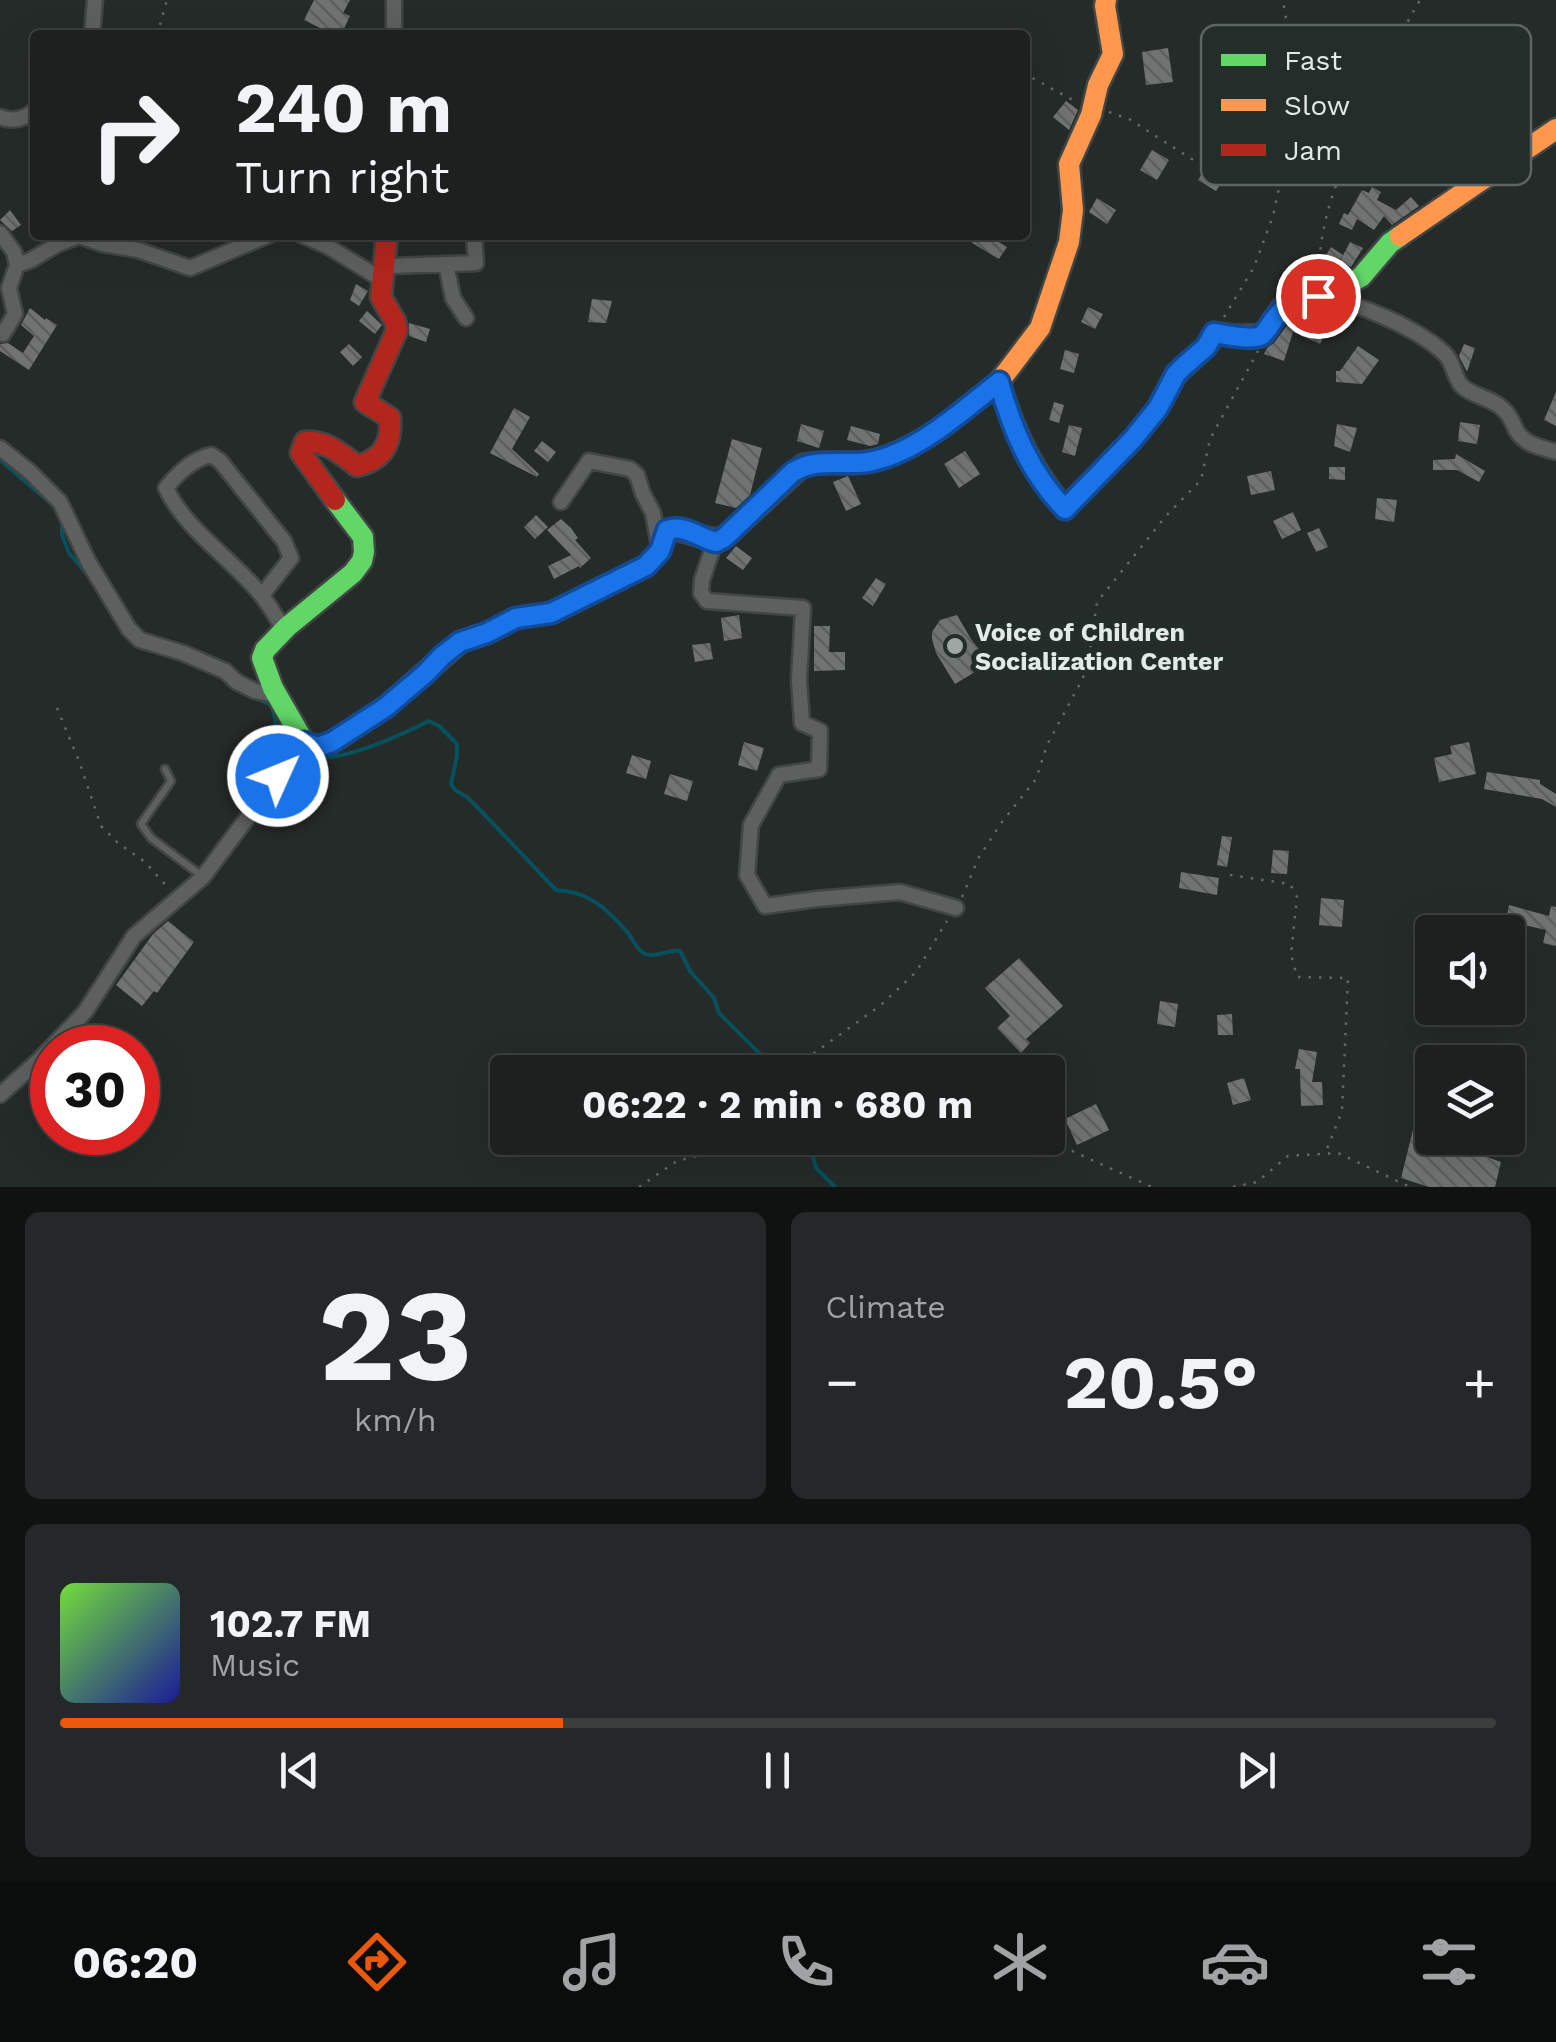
<!DOCTYPE html>
<meta charset="utf-8">
<style>
:root{--surface:#1c201f;--page:#252828;--text:#f1f3f6;--muted:#a0a3a4;--line:#3a3e3d;--accent:#ea580c}
body{margin:0;font-family:"Work Sans",sans-serif;background:var(--page);color:var(--text);height:100vh;display:flex;flex-direction:column;font-size:38px;white-space:nowrap}
*{box-sizing:border-box;margin:0}
p{font-size:32px;color:var(--muted)}
.icon{flex:none;width:55px;height:55px;fill:none;stroke:currentColor;stroke-width:2;stroke-linecap:round;stroke-linejoin:round}
.map{position:relative;height:1187px;overflow:hidden}
.side{display:flex;flex-direction:column;gap:25px;padding:25px;background:#0f1211;flex:1}
.side>*{flex:none}
.guide{position:absolute;left:30px;top:30px;width:1000px;height:210px;border-radius:10px;box-shadow:0 10px 40px #0002,0 0 0 2px var(--line);background:#1c201f;color:var(--text);overflow:hidden}
.controls{position:absolute;left:1415px;top:915px;display:grid;gap:20px}
.controls a{display:grid;place-items:center;width:110px;height:110px;border-radius:10px;background:var(--surface);box-shadow:0 10px 40px #0002,0 0 0 2px var(--line);font-size:50px}
.speed{position:absolute;left:30px;top:1025px;display:flex;gap:20px;font-size:50px;font-weight:700;text-align:center}
.speed>*{display:grid;place-content:center;width:130px;height:130px;border-radius:50%;background:var(--surface);box-shadow:0 10px 40px #0002,0 0 0 2px var(--line);line-height:1}
.speed .limit{border:15px solid #d22;background:#fff;color:#111}
.pin{position:absolute;display:grid;place-items:center;width:85px;height:85px;color:#fff;margin:-42px;border:5px solid #fff;border-radius:50%;box-shadow:0 2px 10px #0007}
.me{position:absolute;width:110px;margin:-55px;rotate:46deg;stroke-linejoin:round;filter:drop-shadow(0 0 8px #0008)}
.turn{display:flex;align-items:center;gap:35px;height:210px;padding:0 40px;font-size:45px}
.turn .icon{width:130px;height:130px;stroke-width:2.5}
.turn b{display:block;font-size:70px;line-height:85px}
.big{font-size:75px;font-weight:700;line-height:1.1}
.side .widget{flex:1;display:flex;flex-direction:column;justify-content:center;gap:15px;min-width:0;padding:0 35px;border-radius:15px;background:var(--page)}
.side .dial{align-items:center;gap:0}
.dial b{font-size:130px;line-height:1}
.song{display:flex;align-items:center;gap:30px}
.cover{width:120px;height:120px;border-radius:15px;background:linear-gradient(135deg,hsl(100 70% 55%),hsl(240 70% 35%))}
.played{height:10px;border-radius:5px;background:linear-gradient(90deg,var(--accent) 35%,var(--line) 35%)}
.keys{display:flex;justify-content:space-around;direction:ltr}
.heat{display:flex;justify-content:space-between;align-items:center;font-size:55px;direction:ltr}
.side .tiles{flex:1;display:grid;gap:25px;grid-template-columns:1fr 1fr}
.widget:last-child{grid-column:span 2}
.trip{position:absolute;left:490px;top:1055px;width:575px;height:100px;border-radius:10px;background:var(--surface);box-shadow:0 10px 40px #0002,0 0 0 2px var(--line);font-weight:700;line-height:100px;text-align:center}
.menu{display:flex;height:160px;justify-content:space-around;align-items:center;background:#0b0d0c;color:var(--muted)}
.menu .icon{width:70px;height:70px}
.menu .current{color:var(--accent)}
.menu b{font-size:45px;color:var(--text)}
.map>svg:first-child{display:block}
.lines{fill:none;stroke-linecap:round;stroke-linejoin:round}
.stream{stroke:#06515d;stroke-width:4}
.building{fill:url(#building-back-hatch)}
.lane-casing{stroke:#414645;stroke-width:11}
.street-casing{stroke:#414645;stroke-width:19}
.fast-casing{stroke:#414645;stroke-width:25}
.slow-casing{stroke:#414645;stroke-width:25}
.jam-casing{stroke:#414645;stroke-width:25}
.path{stroke:#656968;stroke-width:2.5;stroke-dasharray:2.5 8;stroke-linecap:butt}
.lane{stroke:#5c615f;stroke-width:6}
.street{stroke:#5c615f;stroke-width:14}
.fast{stroke:#63d668;stroke-width:20}
.slow{stroke:#ff974d;stroke-width:20}
.jam{stroke:#b3261e;stroke-width:20}
.route-casing{stroke:#114b97;stroke-width:25}
.route{stroke:#1a73e8;stroke-width:18}
.poi-dot{fill:#a0a6a4;stroke:#232d2a;stroke-width:4}
.labels{text-anchor:middle;stroke-width:10;stroke-linejoin:round;paint-order:stroke}
.poi-label{font-size:25px;font-weight:bold;fill:#e3e9e7;stroke:#232d2a;text-anchor:start}
.key{fill:#232d2a;stroke:#5d6563;stroke-width:2.5}
.key-label{font-size:28px;fill:#e3e9e7}
</style>
<div class="map">
<svg width="1556" height="1187" viewBox="0 0 1556 1187">
<defs>
<pattern id="building-back-hatch" width="6" height="6" patternUnits="userSpaceOnUse" patternTransform="scale(2.5)"><rect width="6" height="6" fill="#6f7473"/><path d="M-1 5l2 2M0 0l6 6M5-1l2 2" fill="none" stroke="#5c5f5e"/></pattern>
</defs>
<rect width="100%" height="100%" fill="#252b29"/>
<g class="lines">
<!-- stream -->
<path class="stream" d="M0,460L54,506L62,520V535L69,553L91,579
M114,617L125,633
M140,646L187,662
M253,696L272,706L279,738L292,748
M300,753C307,755 315,758 323,758C354,756 401,735 429,721L439,726L457,744V756L451,784L455,790L467,797L483,813L556,890C590,892 606,908 628,933C632,938 637,949 642,952C653,960 668,949 680,951L690,971L714,998L719,1013L778,1072
M808,1138L816,1168L835,1187"/>
</g>
<!-- building -->
<path class="building" d="M314,0H350L343,13L350,16L341,35H334L304,20Z
M1168,48L1173,82L1146,85L1142,52Z
M1066,101L1078,110L1069,130L1053,117Z
M1152,150L1169,160L1157,180L1140,170Z
M1213,156L1231,167L1216,191L1198,180Z
M1372,187L1381,192L1377,200L1396,210L1411,197L1419,206L1392,225L1384,216L1374,230L1357,219L1352,230L1339,224L1344,213L1348,215L1362,190L1369,193Z
M1097,198L1116,210L1107,224L1089,212Z
M10,210L21,225L12,231L0,220Z
M977,235H987L1007,247L999,259L972,243Z
M1350,242L1363,248L1351,267L1340,261Z
M1331,247L1343,255L1331,273L1320,265Z
M356,284L368,291L359,306L350,300Z
M592,299L612,301L606,323L588,322Z
M1088,307L1103,314L1095,329L1081,322Z
M30,308L45,320L46,318L57,325L29,370L0,351V344L8,343L23,353L34,336L21,325Z
M367,311L382,325L375,334L359,321Z
M1293,317L1297,319L1296,321L1325,334L1320,344L1293,332L1284,361L1264,354L1267,348L1274,343Z
M409,323L430,329L426,342L409,336Z
M349,344L362,357L353,366L340,352Z
M1464,344L1475,348L1467,372L1459,356Z
M1358,346L1379,360L1362,384L1336,382V371H1340Z
M1065,350L1079,354L1074,373L1060,369Z
M1556,392V426L1544,420Z
M1054,402L1064,405L1059,423L1049,420Z
M514,408L530,417L512,449L539,474L537,477L490,453Z
M1460,422L1480,425L1477,444L1458,441Z
M801,424L824,431L819,448L797,441Z
M1337,424L1357,428L1350,452L1334,446Z
M1069,425L1082,428L1075,456L1062,452Z
M851,426L880,434L878,444L870,446L847,440Z
M732,439L762,448L750,495L736,508L715,503Z
M542,441L556,452L548,462L534,451Z
M965,451L980,474L959,488L944,464Z
M1456,454L1485,471L1479,482L1457,470H1433V460L1455,459Z
M1329,467H1345V480L1329,479Z
M1271,471L1275,490L1251,495L1247,476Z
M848,476L861,504L846,511L833,482Z
M1377,498L1397,500L1394,522L1375,519Z
M1293,512L1301,530L1282,539L1273,521Z
M536,515L548,527L535,539L524,527Z
M561,519L571,528L578,538L575,540L591,558L580,568L579,566L554,579L548,566L571,555L547,530Z
M1319,528L1328,547L1316,552L1307,533Z
M736,546L752,558L743,570L726,558Z
M876,578L886,584L873,606L862,598Z
M739,615L742,638L724,641L721,618Z
M957,615L971,639L990,663L955,684L936,653L932,639V632L940,620Z
M814,626H830L829,652H845V670L814,671Z
M710,643L713,659L695,662L692,645Z
M744,742L764,748L757,771L738,765Z
M1469,742L1476,774L1439,782L1434,758L1452,754L1450,746Z
M632,755L651,761L646,779L626,773Z
M1487,772L1540,780V784L1556,794V807L1542,799L1484,789Z
M670,774L693,781L687,801L664,794Z
M1222,836L1232,837L1227,867L1217,865Z
M1273,850L1289,851L1287,874L1271,873Z
M1181,872L1219,878L1217,895L1179,888Z
M1321,898L1344,900L1342,927L1319,925Z
M1509,905L1549,916L1551,906L1556,907V946L1543,943L1546,930L1506,921Z
M168,921L194,942L157,993L154,991L142,1006L116,985L153,934Z
M1019,958L1063,1006L1026,1039L1030,1043L1021,1053L997,1028L1010,1016L985,988Z
M1160,1001L1178,1004L1175,1027L1157,1024Z
M1232,1014L1233,1035H1218L1217,1015Z
M1299,1049L1317,1052L1312,1082H1322L1323,1105L1301,1106L1300,1069H1295Z
M1046,1056L1054,1072H1013Z
M1244,1078L1251,1100L1233,1105L1227,1083Z
M1096,1104L1109,1130L1077,1145L1065,1119Z
M1413,1130L1501,1162L1495,1187H1429L1401,1178Z
M894,1138H947L942,1154L893,1141Z"/>
<g class="lines">
<defs>
<path id="lane" d="M165,769L171,781L141,824L151,838L202,876"/>
<path id="street" d="M92,35L95,0
M394,35V0
M0,117C13,122 25,119 35,110
M0,233L14,252L17,265L9,288L15,314L3,334
M302,235L327,246L381,279
M386,264L392,266L476,263L474,235
M446,264L453,298L466,318
M17,265L31,260L58,244L79,236L102,244L138,250L190,268L269,235
M1324,297C1360,304 1417,328 1444,353C1455,363 1453,378 1463,387C1475,397 1493,398 1504,410C1510,415 1513,423 1516,430C1525,445 1540,447 1556,452
M0,448L29,471L60,502L89,563L129,629L140,640L183,653L225,671L237,682L255,691L277,695
M561,502L589,461L630,469L637,475L643,494L653,513L659,546
M715,541L702,580L701,593L707,601L803,608L799,680L802,723L820,731L819,769L779,775L751,825L747,875L765,906L817,899L900,892L956,908
M262,595L291,558L284,541L220,461L211,455C193,459 177,474 166,488C186,531 234,560 262,596C270,606 277,618 284,630
M0,1095L39,1060L85,1012L134,936L203,877L304,742"/>
<path id="fast" d="M999,382C1013,429 1032,471 1065,509L1133,439L1158,408L1176,374L1206,347L1215,333L1235,336L1263,335L1281,309L1291,302L1329,294L1361,277L1390,243L1400,236
M335,500L363,537L364,552L362,561L353,573L287,627L265,650L262,658L273,688L304,742L318,747L332,742L386,707L460,642L487,633L516,618L551,613L646,566L660,551L667,530C688,527 703,543 724,538L803,465C824,460 845,465 866,462C891,459 930,437 950,421"/>
<path id="slow" d="M1400,236L1556,129
M950,421L999,382L1040,328L1069,242L1073,210L1069,164L1091,115L1098,85L1113,54L1105,6L1106,0"/>
<path id="jam" d="M335,500L301,453L305,442C326,440 341,454 357,466C382,460 392,444 390,418L365,402L397,330L395,321L381,297L387,235"/>
</defs>
<!-- lane casing -->
<use href="#lane" class="lane-casing"/>
<!-- street casing -->
<use href="#street" class="street-casing"/>
<!-- fast casing -->
<use href="#fast" class="fast-casing"/>
<!-- slow casing -->
<use href="#slow" class="slow-casing"/>
<!-- jam casing -->
<use href="#jam" class="jam-casing"/>
<!-- path -->
<path class="path" d="M157,35L167,0
M1025,71L1029,76L1078,103
M1109,112L1129,119L1198,163
M1320,281C1316,255 1327,206 1338,181C1343,172 1350,164 1355,154C1363,136 1363,112 1360,92L1366,85L1376,59L1407,23L1420,0
M1224,317L1254,267L1273,216L1279,188L1281,147L1295,119L1291,49L1283,0
M57,708L79,761L101,826L118,843L145,862L170,890
M1230,875L1290,884L1297,897L1291,954L1297,977L1348,978L1342,1111L1325,1154
M962,897L979,857L1002,822L1036,779L1047,745L1083,678L1090,650L1097,602L1166,516L1201,480L1210,439L1258,351
M788,1072L881,1005L916,972L947,921
M798,1138L822,1146L830,1138
M835,1138C858,1156 859,1154 882,1138
M1043,1138L1152,1187
M639,1187L677,1161L769,1138
M1233,1187L1257,1182L1288,1156L1338,1153L1410,1187"/>
<!-- lane -->
<use href="#lane" class="lane"/>
<!-- street -->
<use href="#street" class="street"/>
<!-- fast -->
<use href="#fast" class="fast"/>
<!-- slow -->
<use href="#slow" class="slow"/>
<!-- jam -->
<use href="#jam" class="jam"/>
</g>
<g class="lines">
<defs>
<path id="route" d="M278,776L304,742L318,747L332,742L386,707L426,673L442,656L460,642L487,633L516,618L551,613L646,566L660,551L667,530C685,524 699,538 716,542L724,538L793,472C817,457 841,466 868,462C916,454 962,411 999,382C1012,429 1030,473 1065,509L1133,439L1158,408L1176,374L1184,366L1206,347L1214,333C1226,335 1253,341 1262,335C1264,334 1271,324 1272,322C1285,304 1296,298 1318,296"/>
</defs>
<!-- route casing -->
<use href="#route" class="route-casing"/>
<!-- route -->
<use href="#route" class="route"/>
</g>
<!-- markers -->
<circle class="poi-dot" cx="955" cy="646" r="10"/>
<g class="labels">
<!-- poi labels -->
<g class="poi-label">
<text x="975" y="641">Voice of Children<tspan x="975" dy="29">Socialization Center</tspan></text>
</g>
</g>
<!-- legend -->
<rect x="1201" y="25" width="330" height="160" rx="15" class="key"/>
<rect x="1221" y="54" width="45" height="12" fill="#63d668"/>
<rect x="1221" y="99" width="45" height="12" fill="#ff974d"/>
<rect x="1221" y="144" width="45" height="12" fill="#b3261e"/>
<g class="key-label">
<text x="1284" y="70">Fast</text>
<text x="1284" y="115">Slow</text>
<text x="1284" y="160">Jam</text>
</g>
</svg>
<div class="controls">
<a><svg class="icon" aria-label="sound" viewBox="0 0 24 24"><path d="M4 9h4l5-4v14l-5-4H4zM17 9q2 3 0 6"/></svg></a>
<a><svg class="icon" aria-label="layers" viewBox="0 0 24 24"><path d="M12 4l9 5-9 5-9-5zM3 14l9 5 9-5"/></svg></a>
</div>
<div class="speed"><div class="limit">30</div></div>
<div class="pin" style="left:1318px;top:296px;background:#d93025"><svg class="icon" aria-label="arrive" viewBox="0 0 24 24"><path d="M6 21V4h12l-3 4 3 4H6"/></svg></div>
<svg class="me" style="left:278px;top:776px" viewBox="-20 -20 40 40"><circle r="17" fill="#1a73e8" stroke="#fff" stroke-width="3"/><path d="M0-11L8 9 0 5-8 9z" fill="#fff"/></svg>
<div class="trip">06:22 · 2 min · 680 m</div>
<div class="guide">
<div class="turn"><svg class="icon" aria-label="right" viewBox="0 0 24 24"><path d="M7 20v-9h11M14 6l5 5-5 5"/></svg><div><b>240 m</b>Turn right</div></div>
</div>
</div>
<section class="side">
<div class="tiles">
<div class="widget dial"><b>23</b><p>km/h</p></div>
<div class="widget"><p>Climate</p>
<div class="heat"><a>−</a><b class="big">20.5°</b><a>+</a></div>
</div>
<div class="widget">
<div class="song"><i class="cover"></i><div><b>102.7 FM</b><p>Music</p></div></div>
<div class="played"></div>
<div class="keys"><svg class="icon" aria-label="previous" viewBox="0 0 24 24"><path d="M18 5L8 12l10 7zM5 5v14"/></svg><svg class="icon" aria-label="pause" viewBox="0 0 24 24"><path d="M8 5v14M16 5v14"/></svg><svg class="icon" aria-label="next" viewBox="0 0 24 24"><path d="M6 5l10 7-10 7zM19 5v14"/></svg></div>
</div>
</div>
</section>
<nav class="menu">
<b>06:20</b>
<svg class="icon current" aria-label="directions" viewBox="0 0 24 24"><path d="M12 3l9 9-9 9-9-9zM9 14v-3h6M13 9l2 2-2 2"/></svg>
<svg class="icon" aria-label="music" viewBox="0 0 24 24"><path d="M9 18V5l10-2v13"/><circle cx="6" cy="18" r="3"/><circle cx="16" cy="16" r="3"/></svg>
<svg class="icon" aria-label="phone" viewBox="0 0 24 24"><path d="M5 4h4l2 5-3 2q2 4 5 5l2-3 5 2v4C11 20 4 13 5 4z"/></svg>
<svg class="icon" aria-label="climate" viewBox="0 0 24 24"><path d="M12 3v18M4 7l16 10M4 17L20 7"/></svg>
<svg class="icon" aria-label="car" viewBox="0 0 24 24"><path d="M5 17H2v-5l4-1 3-4h7l3 4 3 1v5h-3M9 17h6M6 11h13"/><circle cx="7" cy="17" r="2"/><circle cx="17" cy="17" r="2"/></svg>
<svg class="icon" aria-label="filters" viewBox="0 0 24 24"><path d="M4 7h16M4 17h16"/><circle cx="9" cy="7" r="2"/><circle cx="15" cy="17" r="2"/></svg>
</nav>
